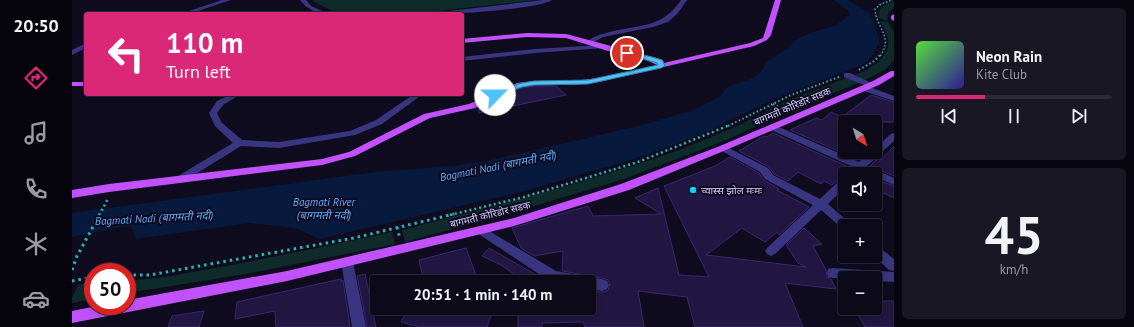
<!DOCTYPE html>
<meta charset="utf-8">
<style>
:root{--surface:#0c0918;--page:#1a1725;--text:#f1f3f6;--muted:#9a9aa2;--line:#2c2a37;--accent:#db2777}
body{margin:0;font-family:"PT Sans","Noto Sans Devanagari",sans-serif;background:var(--page);color:var(--text);height:100vh;display:flex;flex-direction:column;font-size:15px;white-space:nowrap}
*{box-sizing:border-box;margin:0}
p{font-size:13px;color:var(--muted)}
.icon{flex:none;width:22px;height:22px;fill:none;stroke:currentColor;stroke-width:2;stroke-linecap:round;stroke-linejoin:round}
.map{position:relative;flex:1;overflow:hidden}
.panel{display:flex;flex-direction:column;gap:8px;padding:8px;background:#07050d;width:240px}
.panel>*{flex:none}
.banner{position:absolute;left:12px;top:12px;width:380px;height:84px;border-radius:4px;box-shadow:0 2px 6px #0003,0 0 0 1px var(--line);background:#db2777;color:#fff;overflow:hidden}
.needle{width:26px;rotate:142deg}
.fabs{position:absolute;left:766px;top:115px;display:grid;gap:8px}
.fabs a{display:grid;place-items:center;width:44px;height:44px;border-radius:4px;background:var(--surface);box-shadow:0 2px 6px #0003,0 0 0 1px var(--line);font-size:20px}
.speed{position:absolute;left:12px;top:263px;display:flex;gap:8px;font-size:20px;font-weight:700;text-align:center}
.speed>*{display:grid;place-content:center;width:52px;height:52px;border-radius:50%;background:var(--surface);box-shadow:0 2px 6px #0003,0 0 0 1px var(--line);line-height:1}
.speed .limit{border:6px solid #d22;background:#fff;color:#111}
.pin{position:absolute;display:grid;place-items:center;width:34px;height:34px;color:#fff;margin:-17px;border:2px solid #fff;border-radius:50%;box-shadow:0 1px 4px #0007}
.me{position:absolute;width:44px;margin:-22px;rotate:67deg;stroke-linejoin:round;filter:drop-shadow(0 0 3px #0008)}
.turn{display:flex;align-items:center;gap:14px;height:84px;padding:0 16px;font-size:18px}
.turn .icon{width:52px;height:52px;stroke-width:2.5}
.turn b{display:block;font-size:28px;line-height:34px}
.panel .card{flex:1;display:flex;flex-direction:column;justify-content:center;gap:6px;min-width:0;padding:0 14px;border-radius:6px;background:var(--page)}
.panel .dial{align-items:center;gap:0}
.dial b{font-size:52px;line-height:1}
.song{display:flex;align-items:center;gap:12px}
.cover{width:48px;height:48px;border-radius:6px;background:linear-gradient(135deg,hsl(110 70% 55%),hsl(250 70% 35%))}
.played{height:4px;border-radius:2px;background:linear-gradient(90deg,var(--accent) 35%,var(--line) 35%)}
.keys{display:flex;justify-content:space-around;direction:ltr}
.trip{position:absolute;left:298px;top:275px;width:226px;height:40px;border-radius:4px;background:var(--surface);box-shadow:0 2px 6px #0003,0 0 0 1px var(--line);font-weight:800;line-height:40px;text-align:center}
main{display:flex;flex:1;min-height:0}
.dock{display:flex;flex-direction:column;width:72px;justify-content:space-around;align-items:center;background:#05040a;color:var(--muted)}
.dock .icon{width:28px;height:28px}
.dock .on{color:var(--accent)}
.dock b{font-size:18px;color:var(--text)}
.map>svg:first-child{display:block}
.green{fill:#0f2a2a}
.water{fill:#071a3e}
.building{fill:#211742;stroke:#38286f}
.lines{fill:none;stroke-linecap:round;stroke-linejoin:round}
.path-far3{stroke:#28b6b0;stroke-width:1.5;stroke-dasharray:1.5 2;stroke-linecap:butt}
.path-far2{stroke:#28b6b0;stroke-width:2;stroke-dasharray:1.5 2.5;stroke-linecap:butt}
.path-far1{stroke:#28b6b0;stroke-width:2.5;stroke-dasharray:2 3;stroke-linecap:butt}
.path{stroke:#28b6b0;stroke-width:3;stroke-dasharray:2.5 4;stroke-linecap:butt}
.minor{fill:#393581;fill-rule:evenodd}
.major{fill:#c252ff;fill-rule:evenodd}
.route{fill:#4fc3f7;stroke:#337fa1}
.poi-dot{fill:#00d8f6;stroke:#100c20;stroke-width:1.5}
.labels{text-anchor:middle;stroke-width:4;stroke-linejoin:round;paint-order:stroke}
.street-label{font-size:10px;fill:#d2cbff;stroke:#100c20}
.poi-label{font-size:10px;fill:#d2cbff;stroke:#100c20;text-anchor:start}
.water-label{font-size:11px;font-style:italic;fill:#59aeff;stroke:#100c20}
</style>
<main>
<nav class="dock">
<b>20:50</b>
<svg class="icon on" aria-label="directions" viewBox="0 0 24 24"><path d="M12 3l9 9-9 9-9-9zM9 14v-3h6M13 9l2 2-2 2"/></svg>
<svg class="icon" aria-label="music" viewBox="0 0 24 24"><path d="M9 18V5l10-2v13"/><circle cx="6" cy="18" r="3"/><circle cx="16" cy="16" r="3"/></svg>
<svg class="icon" aria-label="phone" viewBox="0 0 24 24"><path d="M5 4h4l2 5-3 2q2 4 5 5l2-3 5 2v4C11 20 4 13 5 4z"/></svg>
<svg class="icon" aria-label="climate" viewBox="0 0 24 24"><path d="M12 3v18M4 7l16 10M4 17L20 7"/></svg>
<svg class="icon" aria-label="car" viewBox="0 0 24 24"><path d="M5 17H2v-5l4-1 3-4h7l3 4 3 1v5h-3M9 17h6M6 11h13"/><circle cx="7" cy="17" r="2"/><circle cx="17" cy="17" r="2"/></svg>
</nav>
<div class="map">
<svg width="822" height="327" viewBox="0 0 822 327">
<rect width="100%" height="100%" fill="#100c20"/>
<!-- green -->
<path class="green" d="M241,0H465L338,14H279L259,10L244,3Z
M822,1V7L816,13L815,21L807,18C805,7 813,4 822,1Z
M808,21L816,22L822,32V60L814,69L793,80L781,76C796,70 819,59 816,39C815,33 811,27 808,21Z
M777,77L789,82L720,110L707,104Z
M702,107L715,112L652,141L552,179L439,213L333,242L330,230C395,213 460,197 524,177C586,159 646,138 702,107Z
M320,232L323,244L174,274L55,293V280C84,280 114,273 143,268C202,257 261,245 320,232Z
M21,282V299L0,303V298L6,285Z"/>
<!-- water -->
<path class="water" d="M762,0H776L797,13L801,21L807,37V44L800,56L792,64L704,98L630,134L565,158L449,192L247,239L224,228L177,223L64,239L59,226L46,227L0,237V213L304,172L381,166L420,160L571,125L622,110L649,96L654,88C670,80 688,82 694,62L715,49L725,39L738,33L763,26L778,15L777,11Z"/>
<!-- building -->
<path class="building" d="M462,86H484L494,95L407,113L406,109L450,88Z
M799,95L822,102V122H773V152L794,153L787,160L718,130L744,118L750,120L759,112L770,117Z
M701,133L779,168L773,174V177L768,178L760,185L752,181L749,184L726,172L716,181L702,174L697,167L667,151L692,136L695,137Z
M822,146V176L798,166L806,158L809,160Z
M658,157L687,173L692,180L707,189L705,190L737,207L707,235L705,232L693,242L670,228L634,255L734,267L726,263L714,245L732,228L750,244L741,246L754,270L755,277L759,279L764,289L713,283L731,327H623L615,297L566,291L572,327H513L511,322L470,323V327H446V308H517V291L531,292L536,290L538,284L536,280L530,278L490,271L491,251L462,256L449,248L440,228L516,206L521,216L589,214L563,198L586,188L607,275L637,277L592,186L643,166Z
M803,179L822,186V198L803,189Z
M394,248L405,278L390,282H352L347,260Z
M417,248L475,281L478,282H454L427,264L410,256Z
M293,274L304,327H295L285,276Z
M269,279V281L271,280L278,327H204L203,311L163,319L165,302Z
M804,301H822V327H793L782,308H810Z
M336,308H415L421,310L415,327H347L329,322Z
M132,311L127,327H96L100,316Z"/>
<g class="lines">
<!-- path-far3 -->
<path class="path-far3" d="M808,56C822,37 804,28 803,9L809,4L820,0"/>
<!-- path-far2 -->
<path class="path-far2" d="M787,70L802,61L808,55
M701,104L715,110
M656,126L719,95L767,77"/>
<!-- path-far1 -->
<path class="path-far1" d="M27,215L36,199
M378,215L452,197L566,162L658,125"/>
<!-- path -->
<path class="path" d="M325,227L328,239
M0,270L5,256L28,214
M55,275H78L282,238L382,214
M0,281L21,277"/>
<!-- minor -->
<path class="minor" d="M150,0H159L117,14H108Z
M228,0H234L239,6L257,14C245,14 236,10 228,0Z
M471,0H480C467,9 385,14 366,14L369,12Z
M609,0H615L606,13L596,22L581,27L531,37L520,43L515,42C520,37 527,35 534,33C565,24 589,30 609,0Z
M14,43V48L0,55V50Z
M530,45L533,47L532,48L463,53L390,61V57L463,49Z
M772,73H778L804,85L800,87H797L772,77Z
M789,86H795L822,96V101L789,90Z
M159,94H169L151,105L145,113L150,123L170,140L207,142L278,131L304,120L342,94H351L310,124L283,135L207,148L169,146L114,180H106L105,178L106,176L161,143L143,126L137,113L145,101Z
M700,124L787,162L798,152H803V148L819,134L822,133V141L795,166L822,178V185L803,177V174H795L789,171L786,174H775L781,167L697,129L695,127L697,125Z
M651,145L696,168L701,175L748,199L769,179L773,178V187L756,204L781,226H773V230L771,229L749,210L703,254L699,256L695,254L693,251L695,248L741,205L693,179L688,172L648,150L646,148L648,146Z
M409,226L484,271L530,279L535,281L537,285L535,289L530,291L517,289V282H484L476,280L405,233L403,230L405,227Z
M803,245L807,247L822,259V271L817,270L802,256H803Z
M275,257L279,258L281,262L294,327H280L269,262L271,258Z
M761,268L822,272V282L803,281V278H761L756,277L755,273L756,269Z"/>
<!-- major -->
<path class="major" d="M703,0H709L699,35L695,40L682,46L527,82L501,85H462L450,87L403,108L358,118L283,156L250,165L37,192L0,198V190L37,184L250,159L277,152L352,114L397,104L445,83L462,81H501L527,78L585,65L572,59L536,51L494,38L455,37L390,43V39L455,33L494,34L584,58L591,60L592,63L678,43L691,38Z
M822,14V21L819,19V16Z
M819,71H822V76L807,85L654,150L557,190L442,226L215,281L0,323V311L25,306H55V300L215,271L442,218L549,184L648,146L801,81Z
M0,82H14V86H0Z"/>
</g>
<!-- route -->
<path class="route" d="M553,51L580,57L590,60L593,66L589,68L516,84L462,85L450,87L423,97L419,95L445,84L462,81L516,80L586,65L585,63L553,54Z"/>
<!-- markers -->
<circle class="poi-dot" cx="621" cy="190" r="4"/>
<g class="labels">
<!-- street labels -->
<g class="street-label">
<text transform="translate(720 106) rotate(-23)" y="4">बागमती कोरिडोर सडक</text>
<text transform="translate(418 214) rotate(-14)" y="4">बागमती कोरिडोर सडक</text>
</g>
<!-- poi labels -->
<g class="poi-label">
<text x="629" y="194">च्वास्स झोल मःमः</text>
</g>
<!-- water labels -->
<g class="water-label">
<text transform="translate(426 166) rotate(-11)" y="4">Bagmati Nadi (बागमती नदी)</text>
<text x="252" y="206">Bagmati River<tspan x="252" dy="13">(बागमती नदी)</tspan></text>
<text transform="translate(82 218) rotate(-3)" y="4">Bagmati Nadi (बागमती नदी)</text>
</g>
</g>
</svg>
<div class="fabs">
<a><svg class="needle" viewBox="-14 -14 28 28"><path d="M0-13l5 13h-10z" fill="#e53935"/><path d="M0 13l5-13h-10z" fill="#9a9aa2"/></svg></a>
<a><svg class="icon" aria-label="sound" viewBox="0 0 24 24"><path d="M4 9h4l5-4v14l-5-4H4zM17 9q2 3 0 6"/></svg></a>
<a>+</a>
<a>−</a>
</div>
<div class="speed"><div class="limit">50</div></div>
<div class="pin" style="left:555px;top:53px;background:#d93025"><svg class="icon" aria-label="arrive" viewBox="0 0 24 24"><path d="M6 21V4h12l-3 4 3 4H6"/></svg></div>
<svg class="me" style="left:423px;top:95px" viewBox="-20 -20 40 40"><circle r="19" fill="#fff"/><path d="M0-13L10 11 0 6-10 11z" fill="#4fc3f7"/></svg>
<div class="trip">20:51 · 1 min · 140 m</div>
<div class="banner">
<div class="turn"><svg class="icon" aria-label="left" viewBox="0 0 24 24"><path d="M17 20v-9H6M10 6l-5 5 5 5"/></svg><div><b>110 m</b>Turn left</div></div>
</div>
</div>
<section class="panel">
<div class="card">
<div class="song"><i class="cover"></i><div><b>Neon Rain</b><p>Kite Club</p></div></div>
<div class="played"></div>
<div class="keys"><svg class="icon" aria-label="previous" viewBox="0 0 24 24"><path d="M18 5L8 12l10 7zM5 5v14"/></svg><svg class="icon" aria-label="pause" viewBox="0 0 24 24"><path d="M8 5v14M16 5v14"/></svg><svg class="icon" aria-label="next" viewBox="0 0 24 24"><path d="M6 5l10 7-10 7zM19 5v14"/></svg></div>
</div>
<div class="card dial"><b>45</b><p>km/h</p></div>
</section>
</main>
